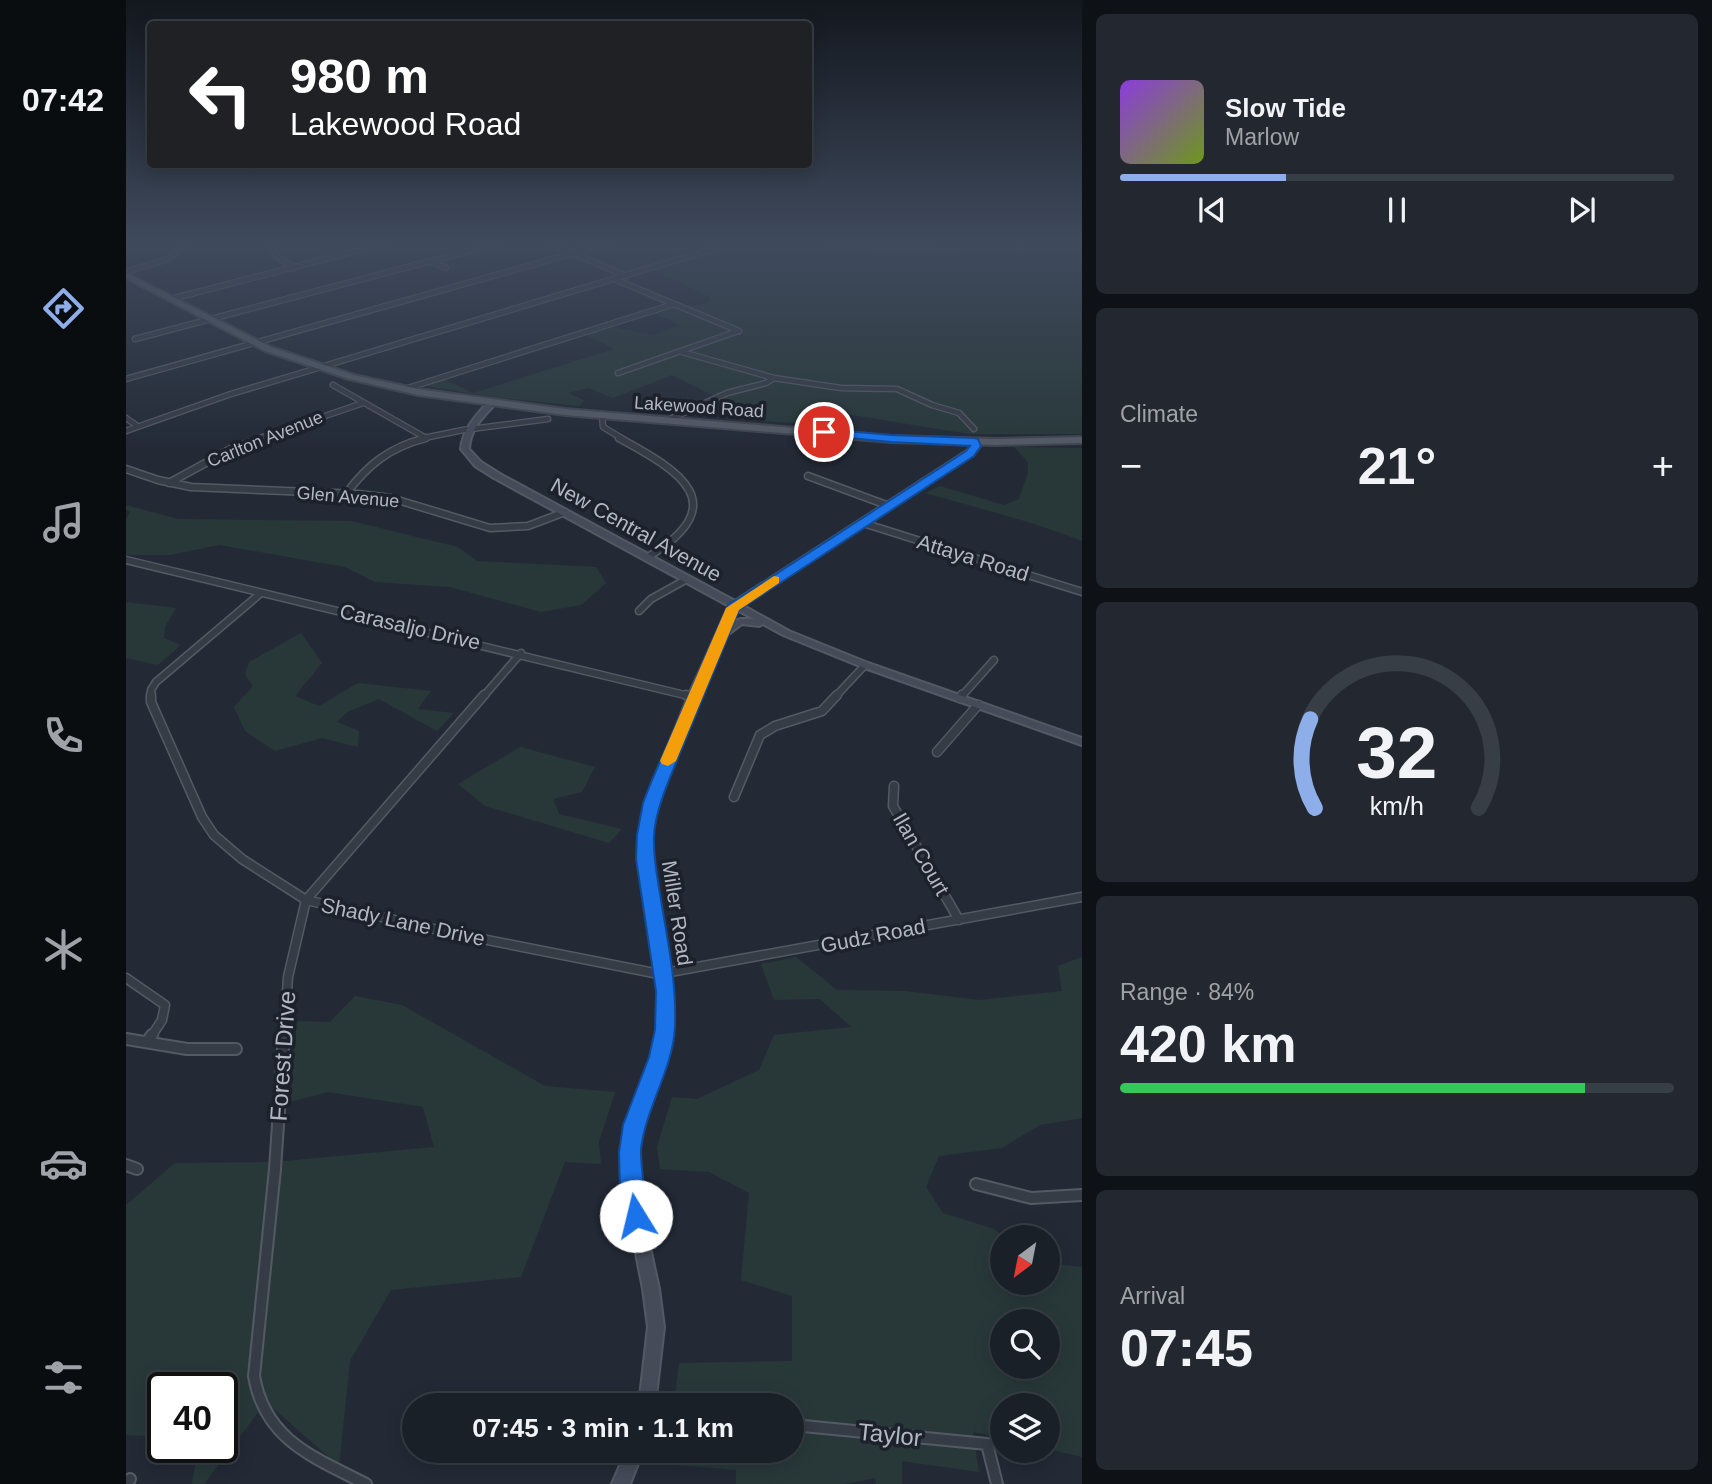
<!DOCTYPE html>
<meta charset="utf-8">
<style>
:root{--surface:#1a2028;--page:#232830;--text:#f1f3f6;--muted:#9fa3a8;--line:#383e45;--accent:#8eaeea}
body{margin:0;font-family:Helvetica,sans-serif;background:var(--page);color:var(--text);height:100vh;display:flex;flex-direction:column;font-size:26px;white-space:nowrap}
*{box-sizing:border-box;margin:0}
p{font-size:23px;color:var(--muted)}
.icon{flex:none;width:38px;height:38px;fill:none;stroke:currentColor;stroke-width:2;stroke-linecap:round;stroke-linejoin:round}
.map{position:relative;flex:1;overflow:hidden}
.drawer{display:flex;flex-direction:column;gap:14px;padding:14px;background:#0e1216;width:630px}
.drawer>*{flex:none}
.banner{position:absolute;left:21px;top:21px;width:665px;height:147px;border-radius:7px;box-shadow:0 4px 18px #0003,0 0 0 2px var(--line);background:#202124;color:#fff;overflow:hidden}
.needle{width:46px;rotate:212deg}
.controls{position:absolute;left:864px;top:1225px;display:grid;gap:14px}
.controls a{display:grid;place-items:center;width:70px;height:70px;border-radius:50%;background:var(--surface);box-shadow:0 4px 18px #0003,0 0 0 2px var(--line);font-size:35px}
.speed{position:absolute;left:21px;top:1372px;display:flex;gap:14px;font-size:35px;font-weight:700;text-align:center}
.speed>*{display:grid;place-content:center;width:91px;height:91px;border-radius:50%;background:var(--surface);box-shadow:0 4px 18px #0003,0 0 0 2px var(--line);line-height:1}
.speed .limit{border:4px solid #111;border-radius:10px;background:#fff;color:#111}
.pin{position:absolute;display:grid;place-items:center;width:60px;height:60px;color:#fff;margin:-30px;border:4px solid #fff;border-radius:50%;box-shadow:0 2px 7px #0007}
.me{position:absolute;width:77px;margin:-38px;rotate:351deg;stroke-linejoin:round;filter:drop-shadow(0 0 5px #0008)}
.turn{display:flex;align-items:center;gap:24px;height:147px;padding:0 28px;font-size:32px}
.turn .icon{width:91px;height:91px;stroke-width:2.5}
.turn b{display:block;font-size:49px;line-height:60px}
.big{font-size:52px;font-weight:600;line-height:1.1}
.drawer .tile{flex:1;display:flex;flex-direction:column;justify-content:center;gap:10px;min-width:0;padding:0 24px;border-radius:10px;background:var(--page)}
.drawer .dial{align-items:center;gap:0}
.dial svg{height:182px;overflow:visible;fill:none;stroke:var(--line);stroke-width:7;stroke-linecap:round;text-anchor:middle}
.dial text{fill:var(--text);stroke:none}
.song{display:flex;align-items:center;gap:21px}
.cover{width:84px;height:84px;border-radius:10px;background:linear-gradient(135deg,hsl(270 70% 55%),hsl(80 70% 35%))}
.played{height:7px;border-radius:4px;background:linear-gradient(90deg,var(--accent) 30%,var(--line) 30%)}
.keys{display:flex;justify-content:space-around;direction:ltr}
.heat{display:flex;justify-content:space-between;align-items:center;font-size:38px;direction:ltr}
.charge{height:10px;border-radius:5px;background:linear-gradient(90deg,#34c759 84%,var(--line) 0)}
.trip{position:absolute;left:276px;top:1393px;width:402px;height:70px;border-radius:35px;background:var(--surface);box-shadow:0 4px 18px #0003,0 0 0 2px var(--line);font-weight:600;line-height:70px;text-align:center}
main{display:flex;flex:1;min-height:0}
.tab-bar{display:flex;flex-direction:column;width:126px;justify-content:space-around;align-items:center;background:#0a0d10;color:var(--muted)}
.tab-bar .icon{width:49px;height:49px}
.tab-bar .selected{color:var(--accent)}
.tab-bar b{font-size:32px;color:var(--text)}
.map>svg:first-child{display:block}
.green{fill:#283839;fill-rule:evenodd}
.water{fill:#3a475d}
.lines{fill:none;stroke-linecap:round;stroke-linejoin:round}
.street-far3-casing{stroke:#545a64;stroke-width:7}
.street-far2-casing{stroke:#545a64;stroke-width:9}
.street-far1-casing{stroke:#545a64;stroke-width:11}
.street-casing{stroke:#545a64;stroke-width:14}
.secondary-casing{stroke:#545a64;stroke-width:4}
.primary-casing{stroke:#404550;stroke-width:4}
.street-far3{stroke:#363c46;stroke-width:4.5}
.street-far2{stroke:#363c46;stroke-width:6}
.street-far1{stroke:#363c46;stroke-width:8}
.street{stroke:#363c46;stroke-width:10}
.secondary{fill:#454b59;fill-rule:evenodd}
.primary{fill:#545b66;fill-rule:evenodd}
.route{fill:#1a73e8;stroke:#114b97;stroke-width:2}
.slow{fill:#f59e0b}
.labels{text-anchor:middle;stroke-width:7;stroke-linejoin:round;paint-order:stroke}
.far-street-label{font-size:18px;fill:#b1b7c3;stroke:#1c212b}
.street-label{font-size:21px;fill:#b1b7c3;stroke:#1c212b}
.near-street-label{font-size:24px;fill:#b1b7c3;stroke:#1c212b}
</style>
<main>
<nav class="tab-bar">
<b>07:42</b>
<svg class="icon selected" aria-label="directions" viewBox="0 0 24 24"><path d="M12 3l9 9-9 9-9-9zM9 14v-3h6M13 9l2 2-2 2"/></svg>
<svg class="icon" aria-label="music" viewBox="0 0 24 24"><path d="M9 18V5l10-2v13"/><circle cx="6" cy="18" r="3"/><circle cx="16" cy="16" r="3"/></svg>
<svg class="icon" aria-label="phone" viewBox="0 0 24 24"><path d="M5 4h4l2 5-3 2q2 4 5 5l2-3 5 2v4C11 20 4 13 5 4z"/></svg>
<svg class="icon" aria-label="climate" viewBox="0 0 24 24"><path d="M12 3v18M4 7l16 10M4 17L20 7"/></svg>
<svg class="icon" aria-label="car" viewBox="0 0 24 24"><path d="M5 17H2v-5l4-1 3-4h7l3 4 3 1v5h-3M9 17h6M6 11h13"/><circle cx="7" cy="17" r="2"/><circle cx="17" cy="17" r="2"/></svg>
<svg class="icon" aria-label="filters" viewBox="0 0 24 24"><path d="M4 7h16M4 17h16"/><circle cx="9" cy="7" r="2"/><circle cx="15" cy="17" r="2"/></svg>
</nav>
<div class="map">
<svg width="956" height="1484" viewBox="0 0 956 1484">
<rect width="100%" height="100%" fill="#232a36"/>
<!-- green -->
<path class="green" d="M423,243H956V434H843L720,414L706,419L705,426L611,419L614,407L575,403L590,397L546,375L487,398L462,388L442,393L458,400L454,406L367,397L293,385L316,378L347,393L488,349L456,333L481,326L528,335L554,325L524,312L550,304L571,306L582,302L584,297L526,270L501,276L477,266L504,258L476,246L448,253Z
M888,447L956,448V541C905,521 852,508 799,493L814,486L878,505L893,499L902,473V462Z
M0,505L52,519L225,521L332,547L351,561L470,567L480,583L455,605L415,612L324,587L249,582L219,567L93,545L44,555H0V520L4,511L0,510Z
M0,602L50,608L39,627L38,638L55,645L32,665L0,658Z
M175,633L196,663L169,696L193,706L232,683L305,691L292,709L328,713L311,731L253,699L221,712L211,722L233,731L232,747L196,738L149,751L119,731L108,707L127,686L119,674L123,662Z
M394,747L469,767L456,792L427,799L433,814L496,829L483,843L359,806L332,784Z
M670,957L711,990L780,991L853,1000L936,991L932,966L956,957V1118L914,1125L876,1148L813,1156L800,1187L817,1213L868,1229L878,1237L877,1283H922V1263L956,1267V1457L922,1449V1405H877V1438L847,1432L853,1472L776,1461V1484H750L749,1478L718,1484H610V1470L537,1464L541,1451H667V1405H548L553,1363L666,1361V1296L615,1280L623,1193L583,1172L534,1169L531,1147L546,1097L571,1099L633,1070L648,1035L725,1027L694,999L648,1000L635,964ZM877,1321H922V1367H877Z
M229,996L276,1005L419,1086L489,1092L473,1142L475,1164L439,1162L395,1277L265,1290L224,1361L213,1466L140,1402L78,1484H66L72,1447H96V1388H37V1437L0,1435V1205L49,1163L149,1162L308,1147L297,1107L202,1092L164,1102L171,1021L204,1022Z"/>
<!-- water -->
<path class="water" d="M776,243L781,246L837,250L801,254L690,244Z"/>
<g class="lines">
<defs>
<path id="street-far3" d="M144,243L150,256L168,268
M423,243L500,276
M305,261L320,268
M0,272L42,259L61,243
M488,279L613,331
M45,299L261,243
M9,339L373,243
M556,352L648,378
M492,373L612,331
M0,379L484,243
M207,385L300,438
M279,389L548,304
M476,415L477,427L497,439
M0,418L10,425
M542,420L601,393L640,383L648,378L715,388L771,389L806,405L833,413L848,429
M0,431L105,394L587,249
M132,439L237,403
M293,439L337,430L422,419"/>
<path id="street-far2" d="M493,438C554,471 609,504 522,557
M0,469L32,480L65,487L232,494L265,498L364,528L402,526L439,512
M682,476L763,506
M43,483L105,449L137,438
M220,494C241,465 264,447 300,438
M737,523L956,592
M0,560L567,697
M513,611L525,599L561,579
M25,697V690L30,682L135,593
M357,697L395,653
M709,697L739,665
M835,697L868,660"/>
<path id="street-far1" d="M25,695V702L76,817L88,835L116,859L180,900L326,933L533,974L956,897
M560,695L567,697
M834,698L836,695
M811,752L852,705
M768,786L767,806L833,920
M608,797L634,735L649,726L696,711L711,695
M0,978L39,1005L36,1020L25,1037
M158,1037L162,977L180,900L358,695"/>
<path id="street" d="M158,1035L149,1169L128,1376C139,1440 187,1457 240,1484
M0,1039L61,1049H110
M21,1042L26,1035
M0,1165L11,1169
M850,1184L905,1198L956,1195
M667,1425L861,1444L871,1484
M1,1484L4,1479"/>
<path id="secondary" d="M362,402L369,404C356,418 344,429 343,449L355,462L374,474L609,601L841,451L846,446L845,439H851L854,446L847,455L616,605L663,631L742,663L956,738V745L736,667L657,635L637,624L633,626L616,624L604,633L600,634L572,697L532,803L525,835V859L546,991V1030L540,1057L515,1125L511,1152L512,1192L533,1289L538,1327L529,1405H513L522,1327L517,1289L498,1192L497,1152L501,1125L526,1057L532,1030L534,991L513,859V835L520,803L562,697L603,606L368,478L349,466L335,449C337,429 349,417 362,402ZM611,610L628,619H615L605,622Z
M500,1451H517L504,1484H486Z"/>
<path id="primary" d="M0,273L145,347L228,375L292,389L439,409L765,436L869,439L956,437V443L869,445L765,442L439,415L292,395L223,379L139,351L0,278Z"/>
</defs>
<!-- street-far3 casing -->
<use href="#street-far3" class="street-far3-casing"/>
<!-- street-far2 casing -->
<use href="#street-far2" class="street-far2-casing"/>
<!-- street-far1 casing -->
<use href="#street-far1" class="street-far1-casing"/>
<!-- street casing -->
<use href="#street" class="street-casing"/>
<!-- secondary casing -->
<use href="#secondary" class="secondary-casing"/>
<!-- primary casing -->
<use href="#primary" class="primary-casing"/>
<!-- street-far3 -->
<use href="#street-far3" class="street-far3"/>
<!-- street-far2 -->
<use href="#street-far2" class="street-far2"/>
<!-- street-far1 -->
<use href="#street-far1" class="street-far1"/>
<!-- street -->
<use href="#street" class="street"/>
<!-- secondary -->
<use href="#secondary" class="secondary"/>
<!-- primary -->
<use href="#primary" class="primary"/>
</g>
<!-- sky -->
<linearGradient id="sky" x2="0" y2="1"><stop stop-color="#13171e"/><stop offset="0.54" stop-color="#3f4a5d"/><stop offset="1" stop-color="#3f4a5d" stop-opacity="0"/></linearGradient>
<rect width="956" height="451" fill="url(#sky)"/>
<!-- route -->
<path class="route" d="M698,429L765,435L848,438L852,439L855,446L848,456L613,610L543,780C536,798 529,817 528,836C527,856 531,875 534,894C541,938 551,982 549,1027C547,1069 520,1107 515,1149C514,1167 523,1213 518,1223L510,1225L502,1223L494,1192L493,1152L497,1125L523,1057L529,1030L530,991L510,859L511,835L517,803L526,780L602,605L840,451L844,446L765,442L694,435L692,432Z"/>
<!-- slow -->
<path class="slow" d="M648,576L653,577V583L613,610L550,761L542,766L536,764L534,761L600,608Z"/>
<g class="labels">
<!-- far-street labels -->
<g class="far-street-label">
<text transform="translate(573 407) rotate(4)" y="6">Lakewood Road</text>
<text transform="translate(139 439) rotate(-22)" y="6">Carlton Avenue</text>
<text transform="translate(222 497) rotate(5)" y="6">Glen Avenue</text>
</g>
<!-- street labels -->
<g class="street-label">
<text transform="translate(510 530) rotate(29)" y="7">New Central Avenue</text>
<text transform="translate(847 558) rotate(17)" y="7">Attaya Road</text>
<text transform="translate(284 627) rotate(13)" y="7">Carasaljo Drive</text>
<text transform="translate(795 854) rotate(60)" y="7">Ilan Court</text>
<text transform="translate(551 913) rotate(81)" y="7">Miller Road</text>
<text transform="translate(277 922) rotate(12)" y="7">Shady Lane Drive</text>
<text transform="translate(747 936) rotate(-11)" y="7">Gudz Road</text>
</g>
<!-- near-street labels -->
<g class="near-street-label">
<text transform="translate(157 1056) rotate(-86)" y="8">Forest Drive</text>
<text transform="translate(764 1435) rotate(6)" y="8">Taylor</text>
</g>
</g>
</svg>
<div class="controls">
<a><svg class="needle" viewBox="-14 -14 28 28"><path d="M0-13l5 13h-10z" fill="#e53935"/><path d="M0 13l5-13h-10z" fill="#9fa3a8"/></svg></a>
<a><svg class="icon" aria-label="search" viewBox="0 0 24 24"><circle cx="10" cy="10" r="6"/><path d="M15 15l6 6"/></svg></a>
<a><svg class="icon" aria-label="layers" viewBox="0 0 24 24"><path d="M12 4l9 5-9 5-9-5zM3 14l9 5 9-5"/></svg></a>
</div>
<div class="speed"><div class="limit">40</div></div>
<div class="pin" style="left:698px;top:432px;background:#d93025"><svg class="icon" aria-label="arrive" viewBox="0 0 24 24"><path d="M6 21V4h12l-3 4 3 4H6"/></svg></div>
<svg class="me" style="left:510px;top:1216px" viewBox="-20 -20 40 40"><circle r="19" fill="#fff"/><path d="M0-13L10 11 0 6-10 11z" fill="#1a73e8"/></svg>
<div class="trip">07:45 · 3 min · 1.1 km</div>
<div class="banner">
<div class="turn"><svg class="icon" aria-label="left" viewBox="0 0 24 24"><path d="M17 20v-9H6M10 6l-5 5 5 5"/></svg><div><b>980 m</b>Lakewood Road</div></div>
</div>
</div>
<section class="drawer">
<div class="tile">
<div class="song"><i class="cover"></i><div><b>Slow Tide</b><p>Marlow</p></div></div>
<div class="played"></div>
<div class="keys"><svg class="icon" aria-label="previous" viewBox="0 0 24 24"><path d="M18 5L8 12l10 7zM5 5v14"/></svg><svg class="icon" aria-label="pause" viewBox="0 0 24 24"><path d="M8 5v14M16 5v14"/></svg><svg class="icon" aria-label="next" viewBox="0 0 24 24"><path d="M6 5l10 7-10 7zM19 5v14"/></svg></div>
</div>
<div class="tile"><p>Climate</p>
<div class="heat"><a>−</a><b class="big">21°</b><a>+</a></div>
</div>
<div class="tile dial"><svg viewBox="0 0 100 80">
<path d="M14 69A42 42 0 1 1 86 69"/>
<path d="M14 69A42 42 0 0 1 12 30" stroke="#8eaeea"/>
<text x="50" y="56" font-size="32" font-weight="700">32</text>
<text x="50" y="72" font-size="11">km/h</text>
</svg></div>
<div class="tile"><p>Range · 84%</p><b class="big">420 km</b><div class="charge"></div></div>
<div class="tile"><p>Arrival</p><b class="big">07:45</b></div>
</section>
</main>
